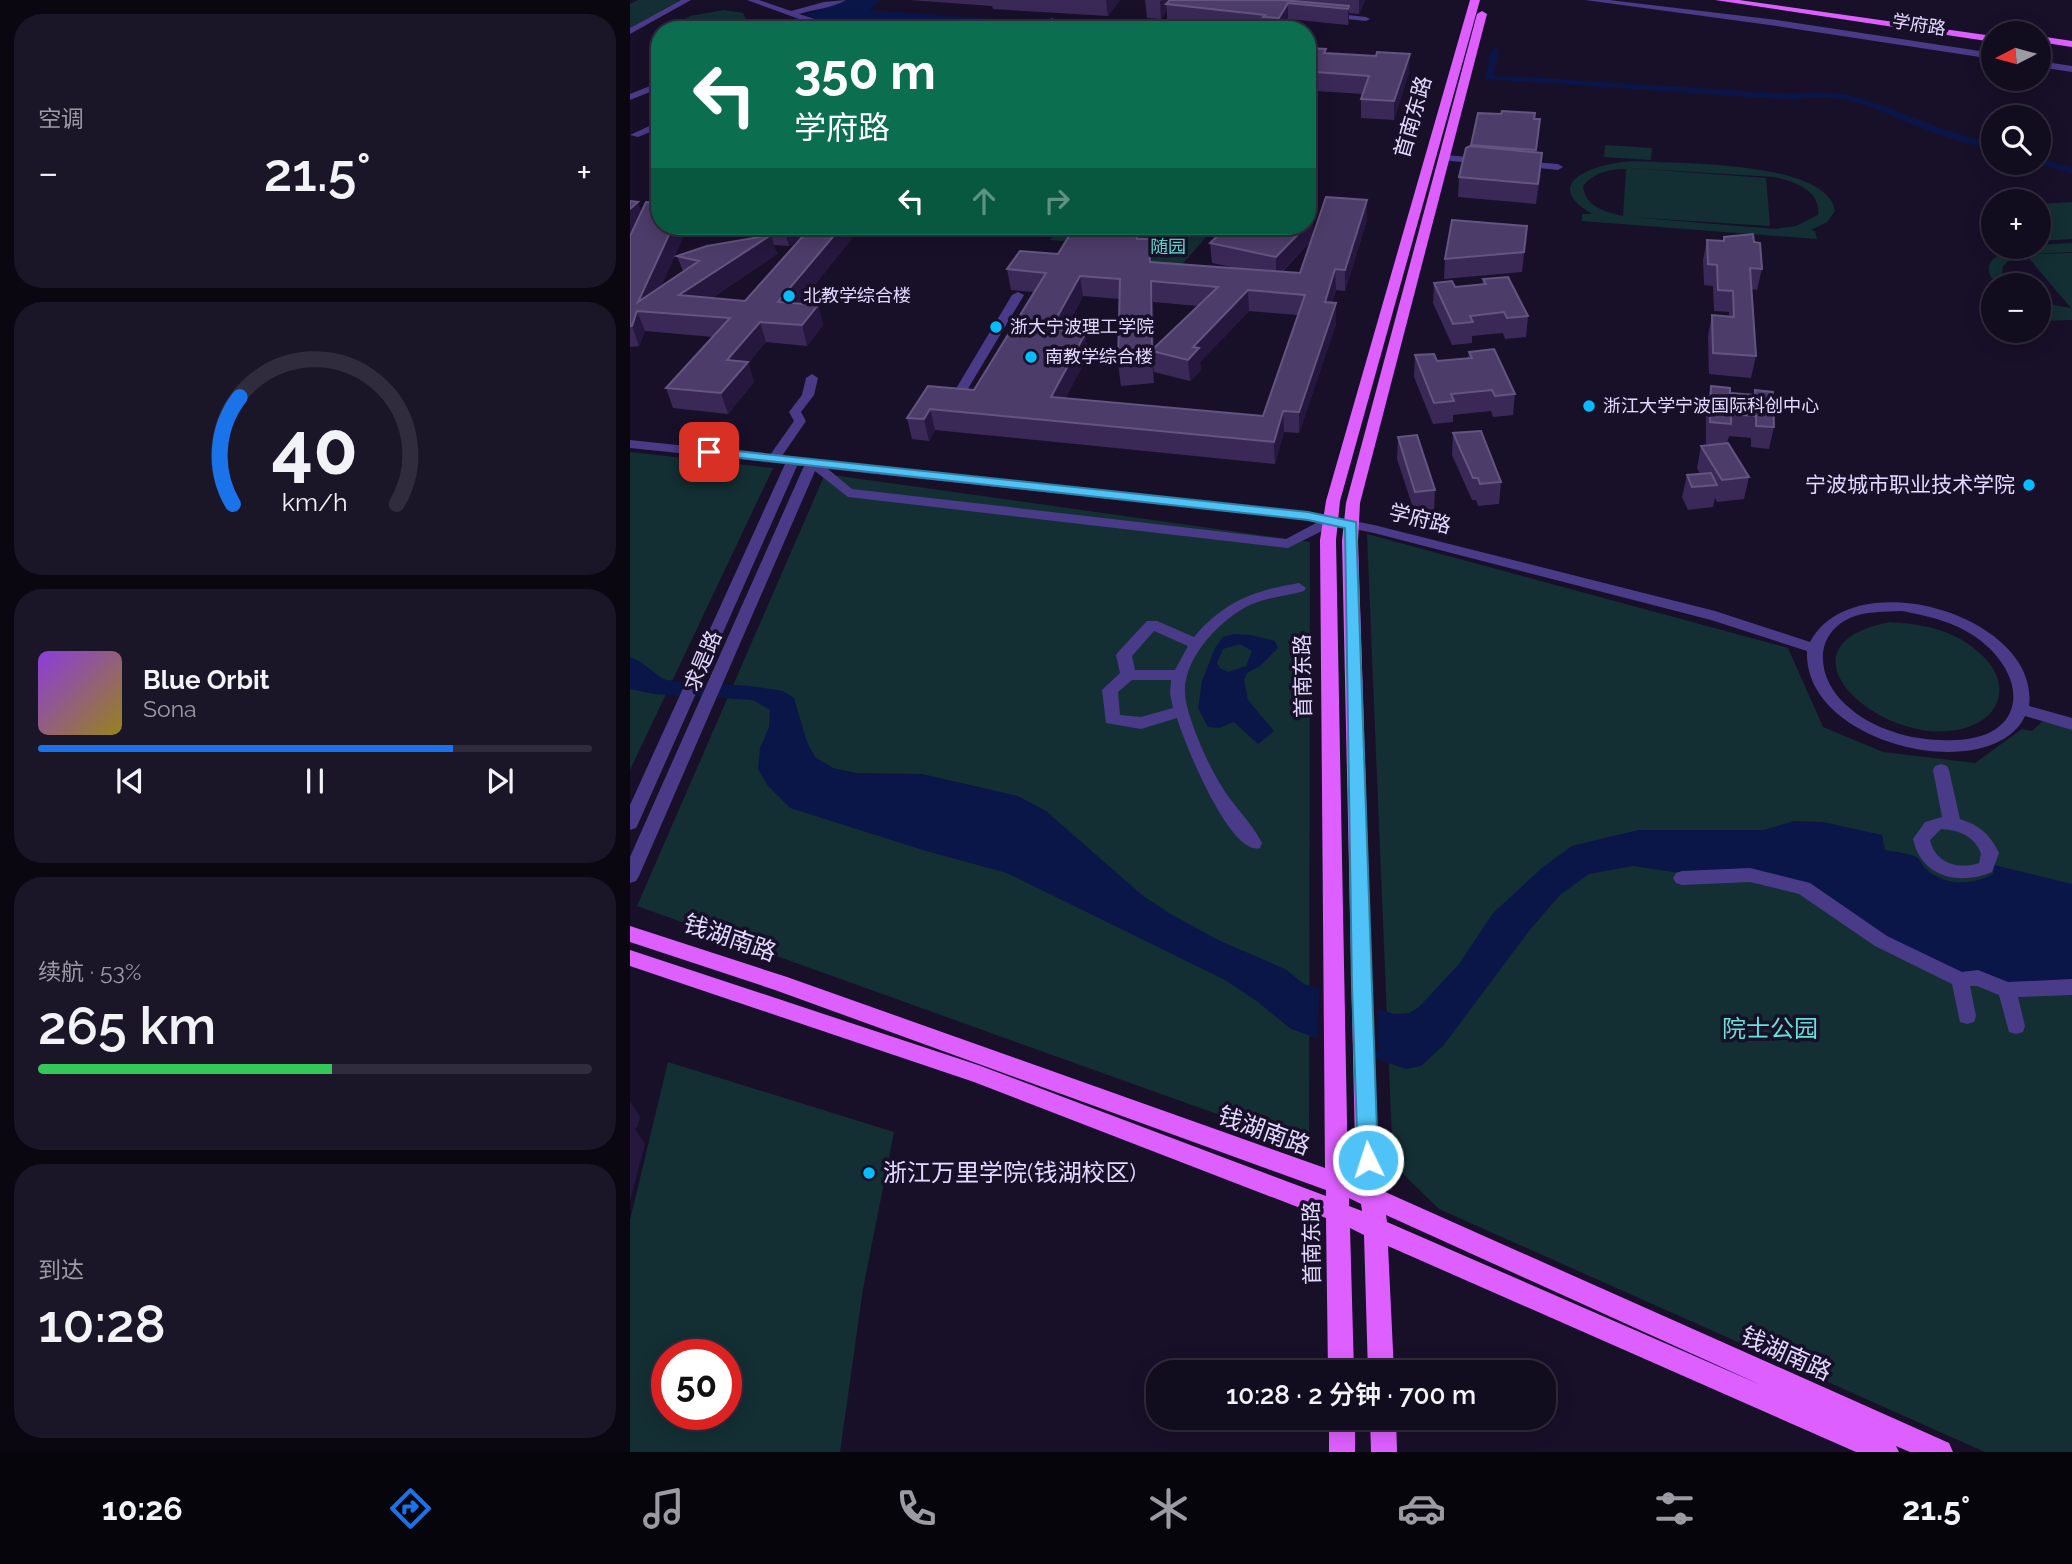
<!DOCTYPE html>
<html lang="zh">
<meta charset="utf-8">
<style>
:root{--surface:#120c1f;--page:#1b1528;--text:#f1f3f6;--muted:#9c9ba4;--line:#312c3d;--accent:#1a73e8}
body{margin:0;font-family:Raleway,"Noto Sans SC",sans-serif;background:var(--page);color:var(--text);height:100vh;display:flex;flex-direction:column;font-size:26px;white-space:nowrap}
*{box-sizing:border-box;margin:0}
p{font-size:23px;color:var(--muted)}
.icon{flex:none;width:38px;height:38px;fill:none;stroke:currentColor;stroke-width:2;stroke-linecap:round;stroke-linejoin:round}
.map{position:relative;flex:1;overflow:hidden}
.panel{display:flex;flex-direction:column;gap:14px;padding:14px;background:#0a0711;width:630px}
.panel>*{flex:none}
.top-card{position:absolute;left:21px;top:21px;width:665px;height:214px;border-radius:28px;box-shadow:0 4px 18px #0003,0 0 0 2px var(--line);background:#0b6e4f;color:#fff;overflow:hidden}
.needle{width:46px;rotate:264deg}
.buttons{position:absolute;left:1351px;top:21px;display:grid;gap:14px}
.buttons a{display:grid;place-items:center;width:70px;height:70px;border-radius:50%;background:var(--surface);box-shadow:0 4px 18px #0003,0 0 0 2px var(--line);font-size:35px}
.speed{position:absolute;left:21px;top:1339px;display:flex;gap:14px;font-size:35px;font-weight:700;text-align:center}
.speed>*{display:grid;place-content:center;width:91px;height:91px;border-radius:50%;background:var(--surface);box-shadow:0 4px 18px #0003,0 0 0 2px var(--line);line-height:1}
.speed .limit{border:10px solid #d22;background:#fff;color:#111}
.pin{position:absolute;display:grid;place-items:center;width:60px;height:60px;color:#fff;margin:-30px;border-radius:14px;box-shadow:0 4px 10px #0006}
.me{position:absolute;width:77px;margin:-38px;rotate:356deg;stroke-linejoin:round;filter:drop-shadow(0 0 5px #0008)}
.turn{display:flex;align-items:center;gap:24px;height:147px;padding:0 28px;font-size:32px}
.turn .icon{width:91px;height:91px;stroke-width:2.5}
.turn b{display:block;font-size:49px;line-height:60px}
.lanes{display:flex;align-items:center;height:66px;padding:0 28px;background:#0003;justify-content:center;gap:35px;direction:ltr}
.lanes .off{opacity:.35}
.big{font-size:52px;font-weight:600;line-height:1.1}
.panel .tile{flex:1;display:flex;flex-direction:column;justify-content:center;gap:10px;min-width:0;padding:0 24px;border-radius:28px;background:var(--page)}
.panel .dial{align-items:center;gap:0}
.dial svg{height:182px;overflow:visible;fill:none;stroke:var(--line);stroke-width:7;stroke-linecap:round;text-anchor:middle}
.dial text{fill:var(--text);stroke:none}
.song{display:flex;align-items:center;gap:21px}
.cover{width:84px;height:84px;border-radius:10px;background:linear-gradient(135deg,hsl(270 70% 55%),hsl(50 70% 35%))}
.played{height:7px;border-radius:4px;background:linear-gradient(90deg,var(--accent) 75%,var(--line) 75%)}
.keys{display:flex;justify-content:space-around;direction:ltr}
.heat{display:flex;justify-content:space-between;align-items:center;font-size:38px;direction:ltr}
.charge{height:10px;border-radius:5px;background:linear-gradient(90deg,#34c759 53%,var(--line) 0)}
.trip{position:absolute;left:516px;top:1360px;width:410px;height:70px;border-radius:28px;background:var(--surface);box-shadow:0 4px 18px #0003,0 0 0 2px var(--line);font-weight:600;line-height:70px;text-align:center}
.menu{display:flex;height:112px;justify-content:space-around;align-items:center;background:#07050c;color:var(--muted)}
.menu .icon{width:49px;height:49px}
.menu .selected{color:var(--accent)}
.menu b{font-size:32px;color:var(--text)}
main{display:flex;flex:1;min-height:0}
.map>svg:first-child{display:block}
.green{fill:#132f33;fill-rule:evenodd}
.water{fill:#0a1648;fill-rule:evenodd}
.pier{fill:#181029}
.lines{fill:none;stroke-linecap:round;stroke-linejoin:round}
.canal{fill:#0a1648;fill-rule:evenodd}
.minor{fill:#4a3b88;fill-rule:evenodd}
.major{fill:#de5fff;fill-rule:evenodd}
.wall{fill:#3a2957;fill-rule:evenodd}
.shaded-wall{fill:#25173d}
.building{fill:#4c3c69;stroke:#645480;stroke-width:2;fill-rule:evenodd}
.route{fill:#4fc3f7;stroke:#337fa1;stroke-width:2}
.poi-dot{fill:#04bcff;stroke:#181029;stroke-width:2.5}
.labels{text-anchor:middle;stroke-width:7;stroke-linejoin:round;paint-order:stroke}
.far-street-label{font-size:18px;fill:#e3d8ff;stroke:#181029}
.far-park-label{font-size:18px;fill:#61e1d7;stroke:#181029}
.far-poi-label{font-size:18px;fill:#e3d8ff;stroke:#181029;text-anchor:start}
.street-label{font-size:21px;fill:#e3d8ff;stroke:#181029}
.poi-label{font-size:21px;fill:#e3d8ff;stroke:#181029;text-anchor:end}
.near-street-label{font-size:24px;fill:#e3d8ff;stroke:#181029}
.near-park-label{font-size:24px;fill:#61e1d7;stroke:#181029}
.near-poi-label{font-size:24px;fill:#e3d8ff;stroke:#181029;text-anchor:start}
</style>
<main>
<section class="panel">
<div class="tile"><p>空调</p>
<div class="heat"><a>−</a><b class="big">21.5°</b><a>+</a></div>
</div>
<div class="tile dial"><svg viewBox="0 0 100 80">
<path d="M14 69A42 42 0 1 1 86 69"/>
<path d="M14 69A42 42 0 0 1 17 22" stroke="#1a73e8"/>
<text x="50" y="56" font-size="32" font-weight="700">40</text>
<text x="50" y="72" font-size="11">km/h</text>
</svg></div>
<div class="tile">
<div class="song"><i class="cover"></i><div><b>Blue Orbit</b><p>Sona</p></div></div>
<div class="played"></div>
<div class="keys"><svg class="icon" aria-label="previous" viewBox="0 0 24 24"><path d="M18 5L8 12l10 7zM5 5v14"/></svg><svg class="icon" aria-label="pause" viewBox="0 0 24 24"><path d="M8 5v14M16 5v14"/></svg><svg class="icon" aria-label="next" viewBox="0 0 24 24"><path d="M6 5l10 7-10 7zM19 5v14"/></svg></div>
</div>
<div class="tile"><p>续航 · 53%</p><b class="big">265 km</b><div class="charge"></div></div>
<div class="tile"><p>到达</p><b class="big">10:28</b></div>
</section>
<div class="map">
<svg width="1442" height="1452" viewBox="0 0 1442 1452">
<rect width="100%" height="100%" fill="#181029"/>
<!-- green -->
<path class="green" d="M8,0H50L0,28V4Z
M94,10L113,13L116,19L109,30H39L60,16Z
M975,145L1022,148L1021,160L974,157Z
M1005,161C1046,164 1197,160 1205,211L1197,222L1181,230L1185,231L1187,239L952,221V214H962C905,180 973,162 1005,161ZM998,168L1145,177C1165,182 1191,190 1188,215L1166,226L1145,229L999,217L1140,226L1136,178ZM996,169L993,216C976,212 955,207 953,186C962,173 982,168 996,169Z
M1442,202V239L1409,241V204Z
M430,226H586L547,270L519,277L503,247L420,240Z
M1442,243V252L1398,254L1442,253V320L1413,321L1409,313L1416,312L1409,309V302L1441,308L1396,255L1381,259L1373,266L1372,275L1379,285H1367C1331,245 1425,244 1442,243Z
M0,452L143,468L0,770Z
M195,474L680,542L679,1147L7,906Z
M737,534L1158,648L1193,727L1253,752L1345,763L1392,729L1402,731L1414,720L1442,730V1452H1355L809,1209L763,1164Z
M1260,622C1290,624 1321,629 1345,649C1388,682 1371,726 1319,731C1243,739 1141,645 1260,622Z
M38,1062L264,1132L233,1289L210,1452H0V1220ZM37,1354H96V1414H37Z"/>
<!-- water -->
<path class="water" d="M218,0H251L239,10L519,30H464L326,19H236L190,20L156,30H129Z
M604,634L621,635L645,641L648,648L630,666L617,673L614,680L618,700L644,731L628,744L604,722L589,728L578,727L568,708L572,681L585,648L593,637ZM610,644L622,651L616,666L598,672L590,668L587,663L593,649Z
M0,657C15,662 23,674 36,680L120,686L153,691L164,698L177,742L185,757L203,768L226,773L292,774L388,796L416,811L512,895L539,913L588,940L655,969L674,984L764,1014L779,1013L789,1007L829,964L863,913L913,867L942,846L1008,830H1134L1164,821L1193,822L1252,835L1255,850C1264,852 1281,853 1288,858C1291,861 1292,865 1295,868C1314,886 1341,886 1363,874L1364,865L1442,884V986L1404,989L1310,970L1259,939L1184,887L1076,877L1003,866L959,874L930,895L899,931L813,1046L791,1066L776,1069L661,1029L628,1002L595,980L377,873L296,851L160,808L138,786L128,769L130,748L139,727L140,710L123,700L24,694L0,689Z"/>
<!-- pier -->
<path class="pier" d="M689,985L747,1004L749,1052L688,1042Z"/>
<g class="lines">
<!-- canal -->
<path class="canal" d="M865,48L869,51L863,75L1163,94C1218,86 1251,106 1300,124C1321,132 1342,138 1363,144V150C1335,143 1306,134 1279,123C1237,105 1210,92 1163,100L855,79L861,51Z
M1409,158L1442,168V174L1406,163H1409Z"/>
<!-- minor -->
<path class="minor" d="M51,0H61L0,34V28Z
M117,0H129L161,11L194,2L216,0C203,8 185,9 169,14L194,22L195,24L191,27Z
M955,0H979L1147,20L1363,53V59L1147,26Z
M700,13L736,17L740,19L736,21L697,17V13Z
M421,18L428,20L421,30H412Z
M453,19L460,21L454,30H445Z
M529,22L533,25L530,30H522Z
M1409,61L1442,66V72L1409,67Z
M30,82V88L0,100V94Z
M30,121V128L8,137L0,135Z
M814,155L852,158L857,161L852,164L811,160V156Z
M892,161L928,164L933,167L928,170L889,166V162Z
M388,292L394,295L333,397L327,401L323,400L321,397L382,295Z
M182,374L188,378L184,395L171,412L176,421L152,456L678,512L744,525L1085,611L1180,642C1223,560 1411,616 1399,706L1442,718V730L1395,716C1362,787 1173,746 1177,651L1081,620L744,533L704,525L658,548L218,497L185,471L9,876L6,881L0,883V857L174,466H167L8,824L6,828L0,830V805L155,464L0,448V440L140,455L164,421L159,412L172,395L176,378ZM198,469L678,520L688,522L656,539L222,489ZM1272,611C1301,617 1327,622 1351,641C1400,680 1395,738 1325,740C1287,742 1244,731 1216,705C1188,680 1181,636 1220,618C1235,611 1255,612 1272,611Z
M669,583L676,588L674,591C657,596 639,597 622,604C591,618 553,658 555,693C556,715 577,762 589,782C601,804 621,821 632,843L630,848C600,857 554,742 547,718L511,729L476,723L472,690L490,673L486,655L489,651L517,621H527L564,637C595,601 623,591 669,583ZM524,631L558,646L545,670H505L502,656ZM502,680H541L540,694L543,708L511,717L490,715L488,692Z
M1311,764L1317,766L1319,770L1330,819C1349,825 1360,834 1369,853L1362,872C1329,886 1291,877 1283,839L1295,822L1312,817L1303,770L1305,766ZM1311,829C1329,830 1344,836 1351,853L1349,863C1328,870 1305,863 1300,840Z
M1120,868L1180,883L1257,936L1332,972L1348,970L1378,982L1442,979V995L1388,997L1395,1026L1393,1032L1386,1034L1379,1032L1369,995L1347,986H1340L1346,1016L1344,1022L1337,1024L1330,1022L1322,984L1245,946L1169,894L1120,882L1052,885L1046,883L1043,878L1046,873L1052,871Z"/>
<!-- major -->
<path class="major" d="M840,0H850L710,501L706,540L718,1176L729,1181L725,1146L712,541L716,503L847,14L852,11L857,14L730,503L728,541L747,1146L753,1191L1319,1443L1323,1452H1280L1266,1446L1269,1452H1226L758,1246L764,1372H738L734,1235L720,1228L724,1372H698L696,1218L344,1082L0,966V950L348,1065L696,1196V1190L145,990L0,942V926L157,977L695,1168L690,540L696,501ZM719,1198L731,1204L732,1211L719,1206ZM756,1215L1131,1385L757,1222Z
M1085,0H1109L1363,36V42Z
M1409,36L1442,41V47L1409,42Z
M699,1418H725V1452H699Z
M740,1418H766L767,1452H741Z"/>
</g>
<!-- wall -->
<path class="wall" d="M279,0H490L478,16L363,9L362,6Z
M515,0H735L729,14L719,13V22L718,25L658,19L652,30H627L537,20V11L531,19L517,18Z
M677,48L696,49V53L779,72L764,120L731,118V99L733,94L687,91L680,106H677Z
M848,113L910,119L906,153L911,173L906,204L828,197L829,177L841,146Z
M737,200V220L715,291L706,290L702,302L706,324L669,433L654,432L645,464L305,430L299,441L282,439L277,418L344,390L404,292L381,290L377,269L428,254L451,236L507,239L521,262L607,268L582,263L580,243L683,219V235ZM681,241L670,273L652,272ZM453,296L489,299L488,364L491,386L524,383V372L560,381L571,370L570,362L619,311L668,315L633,416L435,399L458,355L455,334L435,331ZM523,302L568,306L524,348Z
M12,212L58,226L31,286L53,271L47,256L126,238L122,226H176L177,231L182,226H221L224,236L169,304L188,305L193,325L177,346L136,342L118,363L124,382L98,414L43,408L36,388L83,337L15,331L9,346L0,347V236ZM172,237L115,301L82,298L147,254L144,245L159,246Z
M897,226L892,272L814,279L815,259Z
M1094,237L1124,242L1132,269L1127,290L1122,289L1126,356L1121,378L1079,374L1078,336L1082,315L1099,317V312L1084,311L1083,286L1074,285L1073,260L1077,240L1093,241Z
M853,279L898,316L896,337L875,339L873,333L842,336V343L822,345L803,303L804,283L825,287L852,285Z
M839,352L885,394L883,415L863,417L861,411L823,415V422L803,424L784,377L785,355L807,361L838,358Z
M1081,386L1100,393L1124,395L1125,390L1144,427L1139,449L1121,447V438L1099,436L1097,443L1119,477L1114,499L1087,502L1085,498L1083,507L1058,510L1052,497L1057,475L1070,474L1067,468L1071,446L1085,444H1076V408Z
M823,433L871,482L869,504L848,506L846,500H842L822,455Z
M768,437L805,490L804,512L785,514L767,459Z"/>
<!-- shaded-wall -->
<path class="shaded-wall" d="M477,0H490L478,16L476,1Z
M531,0H543L536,4L537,11L531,19L530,2Z
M729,0H735L729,14Z
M658,3V19L652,30H650L649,18Z
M719,6V22L718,25V9Z
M780,54L779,72L764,120V101Z
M686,72L687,91L680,106V88Z
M912,153L911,173L906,204L908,184Z
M678,183L679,203L677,204V184Z
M737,200V220L715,291V270Z
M8,202L15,221L0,235V209Z
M683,219V239L646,277V257Z
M43,226H58L20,312L8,302Z
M153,226H176L178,233L159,246Z
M212,226H221L224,236L154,322L148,302Z
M141,235L147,254L56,315L49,295Z
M705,269L706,290L696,323L695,302Z
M450,276L453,296L425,349L421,328Z
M521,281L523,302L524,351H522Z
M618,290L619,311L570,362L571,370L560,381L558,360L563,347Z
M706,303V324L669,433V412Z
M188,305L193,325L177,346L172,325Z
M7,311L15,331L9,346L2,326Z
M130,322L136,342L118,363L124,382L98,414L91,393L97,360Z
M455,334L458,355L425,419L421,397Z
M522,351L524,372V383L522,362Z
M300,409L305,430L299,441L294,419Z
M653,411L654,432L645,464L644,442Z
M0,1101L10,1117L8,1126L5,1129L15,1144L0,1201Z"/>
<!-- building -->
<path class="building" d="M540,0H652L719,6L718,9L658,3L649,18L633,17L635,15L536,4Z
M677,48L696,49L694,53L746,56L747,52L780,54L764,101L731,99L739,76L686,72L680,88H677Z
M872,111L905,113L904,119H910L906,150L841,145L848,113L871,114Z
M840,146L912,153L908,184L829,177L836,148Z
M696,197L737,200L715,270L705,269L695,302L706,303L669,412L653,411L644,442L300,409L294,419L277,418L298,386L344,390L416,273L377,269L390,251L428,254L439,236H451L453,230L506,234L507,239H519L520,262L670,273ZM450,276L490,279L488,364L522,362V351L558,360L569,348L563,347L618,290L675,295L633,416L421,397L455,334L421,328ZM521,281L588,287L522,350Z
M0,201L8,202L0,209Z
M16,202L30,203V226H43L8,302L69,261L47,256L77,246L141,235L49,295L115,301L182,226H212L148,302L188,305L172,325L130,322L97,360L118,362L91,393L36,388L100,318L7,311L2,326H0V236Z
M677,218L683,219L677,225Z
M822,220L897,226L894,252L815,259Z
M598,226H676L646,257L580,243Z
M1123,234L1124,242L1130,243L1132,269L1120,268L1126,356L1083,353L1082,315L1104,317L1103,291L1088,290L1087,265L1078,264L1077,240L1094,241V237Z
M878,277L898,316L877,318L874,312L840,316L843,322L823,324L804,283L822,281L825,287L856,284L853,279Z
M864,349L885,394L865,396L862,390L821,394L824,401L804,403L785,355L804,354L807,361L842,358L839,352Z
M1081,386L1100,388V393L1125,395V390L1143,392L1144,427L1126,426V416L1101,414V424L1080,422Z
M851,431L871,482L850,484L848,478H843L823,433Z
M787,435L805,490L785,492L768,437Z
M1098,443L1119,477L1092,480L1071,446Z
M1081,473L1087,485L1062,487L1057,475Z"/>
<!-- route -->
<path class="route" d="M79,448L678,512L726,522L748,1160L745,1167L738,1169L731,1167L728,1160L722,987L715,528L678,520L74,454L72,452Z"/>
<!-- markers -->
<g class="poi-dot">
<circle cx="159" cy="296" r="7"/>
<circle cx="366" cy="327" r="7"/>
<circle cx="401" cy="357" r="7"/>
<circle cx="959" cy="406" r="7"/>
<circle cx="1399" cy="485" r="7"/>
<circle cx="239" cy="1173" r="7"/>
</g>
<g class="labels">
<!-- far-street labels -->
<g class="far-street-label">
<text transform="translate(1289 25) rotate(9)" y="6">学府路</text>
</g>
<!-- far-park labels -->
<g class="far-park-label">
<text x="538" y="253">随园</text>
</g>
<!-- far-poi labels -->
<g class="far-poi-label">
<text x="173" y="302">北教学综合楼</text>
<text x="380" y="333">浙大宁波理工学院</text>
<text x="415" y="363">南教学综合楼</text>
<text x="973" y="412">浙江大学宁波国际科创中心</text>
</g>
<!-- street labels -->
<g class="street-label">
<text transform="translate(783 117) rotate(-74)" y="7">首南东路</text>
<text transform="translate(790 519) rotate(14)" y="7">学府路</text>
<text transform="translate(73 661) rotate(-67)" y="7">求是路</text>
<text transform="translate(673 676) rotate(-91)" y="7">首南东路</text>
<text transform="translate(682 1243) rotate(-91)" y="7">首南东路</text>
</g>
<!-- poi labels -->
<g class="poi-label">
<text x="1385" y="492">宁波城市职业技术学院</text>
</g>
<!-- near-street labels -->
<g class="near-street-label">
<text transform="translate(100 938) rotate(19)" y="8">钱湖南路</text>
<text transform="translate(634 1131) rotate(20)" y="8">钱湖南路</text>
<text transform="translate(1156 1354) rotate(24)" y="8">钱湖南路</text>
</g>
<!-- near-park labels -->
<g class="near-park-label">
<text x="1140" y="1037">院士公园</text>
</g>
<!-- near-poi labels -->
<g class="near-poi-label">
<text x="253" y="1181">浙江万里学院(钱湖校区)</text>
</g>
</g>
</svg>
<div class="buttons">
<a><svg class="needle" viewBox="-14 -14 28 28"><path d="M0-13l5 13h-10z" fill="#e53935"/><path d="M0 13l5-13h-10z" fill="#9c9ba4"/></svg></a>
<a><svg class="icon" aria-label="search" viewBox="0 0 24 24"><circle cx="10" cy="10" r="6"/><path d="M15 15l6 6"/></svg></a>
<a>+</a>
<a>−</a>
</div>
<div class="speed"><div class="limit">50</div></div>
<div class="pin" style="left:79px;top:452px;background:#d93025"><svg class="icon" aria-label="arrive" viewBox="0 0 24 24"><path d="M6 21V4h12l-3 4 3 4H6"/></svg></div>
<svg class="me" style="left:738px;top:1160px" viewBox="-20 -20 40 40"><circle r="17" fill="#4fc3f7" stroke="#fff" stroke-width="3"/><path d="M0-11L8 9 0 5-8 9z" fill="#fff"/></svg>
<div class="trip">10:28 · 2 分钟 · 700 m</div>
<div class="top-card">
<div class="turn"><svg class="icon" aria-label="left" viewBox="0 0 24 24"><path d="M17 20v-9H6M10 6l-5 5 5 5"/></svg><div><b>350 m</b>学府路</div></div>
<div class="lanes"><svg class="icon" aria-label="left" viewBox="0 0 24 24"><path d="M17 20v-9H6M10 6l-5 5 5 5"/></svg><svg class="icon off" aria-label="ahead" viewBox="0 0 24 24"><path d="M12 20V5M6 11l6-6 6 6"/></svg><svg class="icon off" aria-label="right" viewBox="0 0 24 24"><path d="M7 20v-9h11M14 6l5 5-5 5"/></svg></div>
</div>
</div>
</main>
<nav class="menu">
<b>10:26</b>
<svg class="icon selected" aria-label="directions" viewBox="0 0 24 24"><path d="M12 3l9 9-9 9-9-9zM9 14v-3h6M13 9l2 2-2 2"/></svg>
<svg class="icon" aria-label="music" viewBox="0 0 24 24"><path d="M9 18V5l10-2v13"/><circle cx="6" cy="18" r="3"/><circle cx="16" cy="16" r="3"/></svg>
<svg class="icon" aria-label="phone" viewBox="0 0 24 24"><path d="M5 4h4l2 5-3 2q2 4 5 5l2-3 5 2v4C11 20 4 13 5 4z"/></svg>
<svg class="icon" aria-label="climate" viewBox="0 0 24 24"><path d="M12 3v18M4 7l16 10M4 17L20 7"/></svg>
<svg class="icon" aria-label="car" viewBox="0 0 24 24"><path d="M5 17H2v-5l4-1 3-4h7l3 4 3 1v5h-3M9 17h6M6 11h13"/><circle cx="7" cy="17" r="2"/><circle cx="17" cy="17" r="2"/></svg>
<svg class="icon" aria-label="filters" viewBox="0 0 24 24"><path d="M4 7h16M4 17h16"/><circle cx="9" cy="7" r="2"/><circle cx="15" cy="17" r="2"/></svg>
<b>21.5°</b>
</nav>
